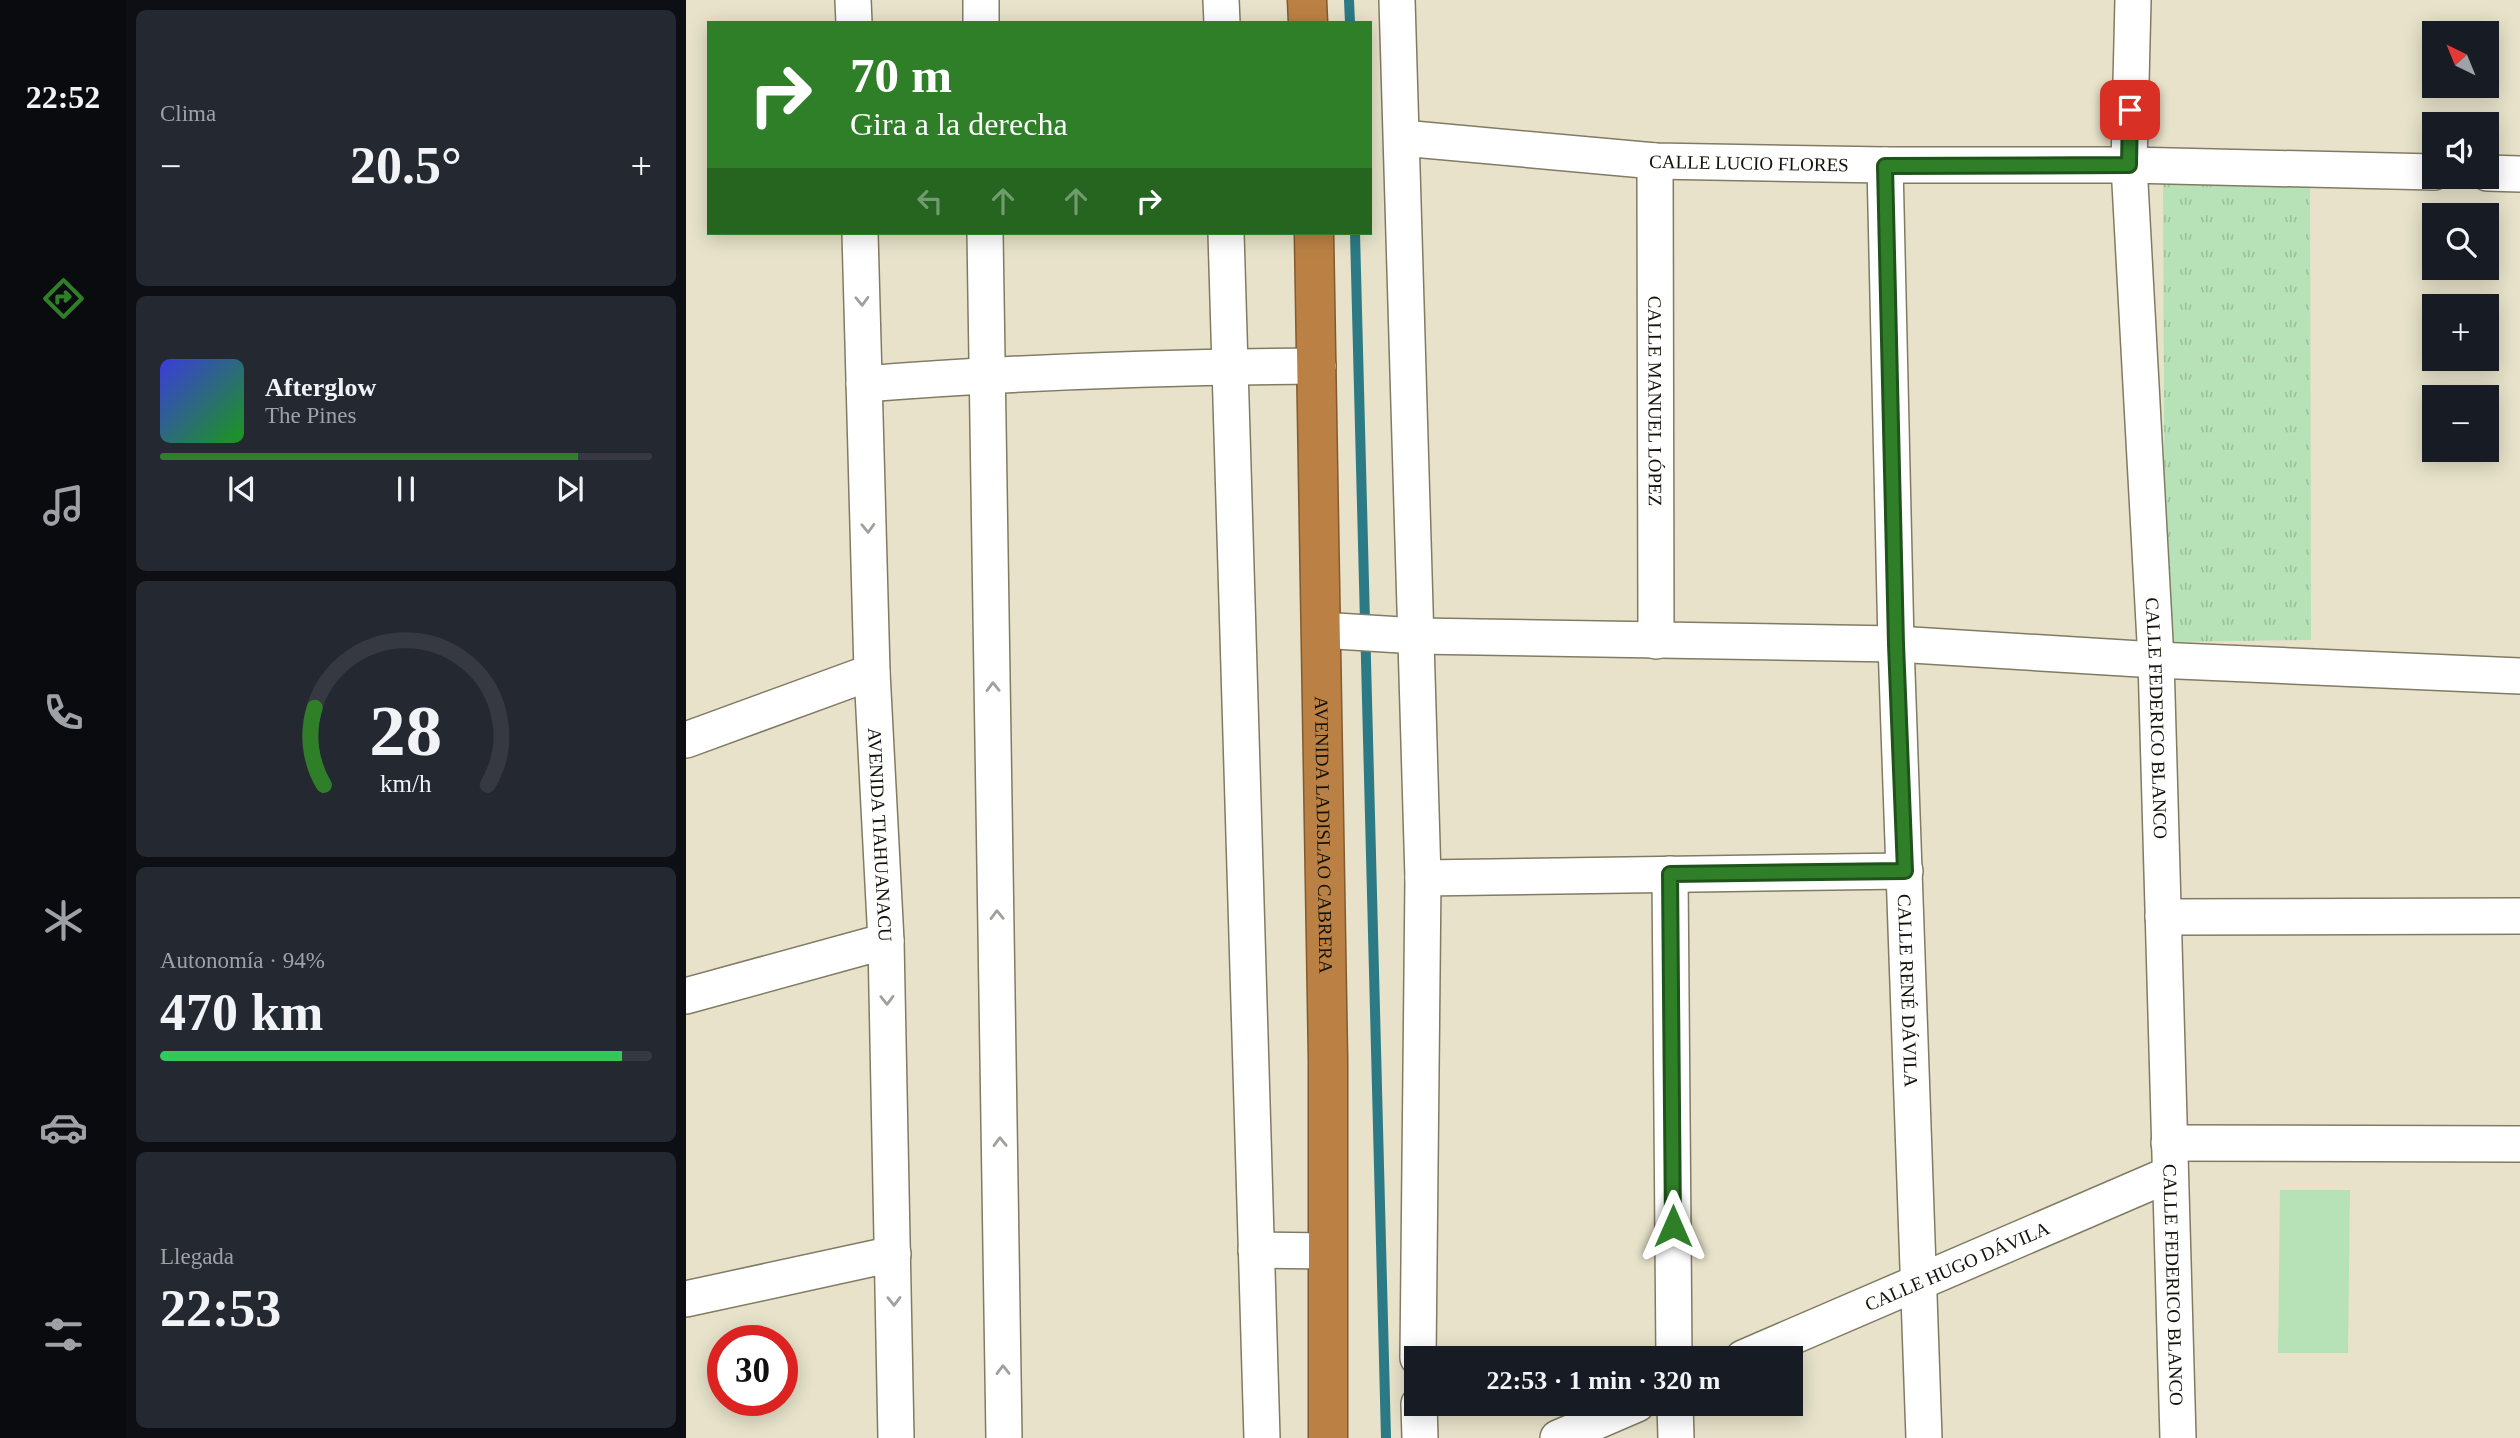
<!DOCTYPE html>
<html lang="es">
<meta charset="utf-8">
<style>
:root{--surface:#171b24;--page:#242831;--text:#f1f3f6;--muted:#9ea1a6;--line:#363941;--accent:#2f7f29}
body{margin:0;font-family:Georgia,serif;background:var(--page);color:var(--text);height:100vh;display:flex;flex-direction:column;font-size:26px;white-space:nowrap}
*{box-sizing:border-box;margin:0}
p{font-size:23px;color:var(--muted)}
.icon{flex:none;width:38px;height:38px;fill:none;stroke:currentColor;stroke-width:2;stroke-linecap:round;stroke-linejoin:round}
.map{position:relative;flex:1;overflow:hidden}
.sheet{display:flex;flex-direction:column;gap:10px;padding:10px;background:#0d0f14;width:560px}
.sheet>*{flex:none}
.top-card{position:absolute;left:21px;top:21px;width:665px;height:214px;border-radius:0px;box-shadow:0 4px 18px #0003;background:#2f7f29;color:#fff;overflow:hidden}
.needle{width:46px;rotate:317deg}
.buttons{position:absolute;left:1736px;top:21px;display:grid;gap:14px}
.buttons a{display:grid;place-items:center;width:77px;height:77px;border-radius:0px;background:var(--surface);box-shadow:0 4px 18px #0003;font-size:35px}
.speed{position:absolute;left:21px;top:1325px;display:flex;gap:14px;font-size:35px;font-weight:700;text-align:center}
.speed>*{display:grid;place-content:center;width:91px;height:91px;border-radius:50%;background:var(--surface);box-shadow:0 4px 18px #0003;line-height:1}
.speed .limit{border:10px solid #d22;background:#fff;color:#111}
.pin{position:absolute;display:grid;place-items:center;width:60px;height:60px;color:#fff;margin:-30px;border-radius:14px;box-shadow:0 4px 10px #0006}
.me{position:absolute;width:77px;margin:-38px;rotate:0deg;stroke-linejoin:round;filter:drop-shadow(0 0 5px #0008)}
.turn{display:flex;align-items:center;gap:24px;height:147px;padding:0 28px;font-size:32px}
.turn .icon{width:91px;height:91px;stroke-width:2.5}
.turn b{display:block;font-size:49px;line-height:60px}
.lanes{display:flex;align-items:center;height:66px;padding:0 28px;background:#0003;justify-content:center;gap:35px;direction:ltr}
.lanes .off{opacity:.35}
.big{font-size:52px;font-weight:600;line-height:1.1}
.sheet .card{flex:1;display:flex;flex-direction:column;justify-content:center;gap:10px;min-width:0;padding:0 24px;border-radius:10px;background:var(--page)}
.sheet .dial{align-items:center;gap:0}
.dial svg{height:182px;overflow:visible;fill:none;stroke:var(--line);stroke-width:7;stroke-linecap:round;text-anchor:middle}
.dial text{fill:var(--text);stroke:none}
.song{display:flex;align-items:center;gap:21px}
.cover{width:84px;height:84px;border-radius:10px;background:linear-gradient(135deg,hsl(240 70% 55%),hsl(120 70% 35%))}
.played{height:7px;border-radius:4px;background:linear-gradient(90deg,var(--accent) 85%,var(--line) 85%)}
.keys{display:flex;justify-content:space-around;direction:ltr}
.heat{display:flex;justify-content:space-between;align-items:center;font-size:38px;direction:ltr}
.charge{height:10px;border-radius:5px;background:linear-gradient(90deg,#34c759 94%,var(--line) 0)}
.trip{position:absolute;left:718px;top:1346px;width:399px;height:70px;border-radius:0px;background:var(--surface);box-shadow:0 4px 18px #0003;font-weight:600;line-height:70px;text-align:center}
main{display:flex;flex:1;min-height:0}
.tabs{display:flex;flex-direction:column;width:126px;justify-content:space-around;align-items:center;background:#090b0e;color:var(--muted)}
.tabs .icon{width:49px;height:49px}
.tabs .active{color:var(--accent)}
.tabs b{font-size:32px;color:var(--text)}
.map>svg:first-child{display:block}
.grass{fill:#b7e2b7}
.park{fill:url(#park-tufts)}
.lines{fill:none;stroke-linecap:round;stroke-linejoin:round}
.stream{stroke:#2b7a85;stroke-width:10}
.minor-casing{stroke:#807b64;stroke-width:38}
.highway-casing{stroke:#815a2f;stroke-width:41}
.minor{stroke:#fff;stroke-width:35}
.highway{stroke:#bb8144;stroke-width:38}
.oneway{stroke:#a1a09d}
.route-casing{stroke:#1f531b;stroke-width:18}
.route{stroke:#2f7f29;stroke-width:12}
.labels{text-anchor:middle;stroke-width:7;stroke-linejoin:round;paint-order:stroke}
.street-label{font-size:19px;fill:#141209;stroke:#fff}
</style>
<main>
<nav class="tabs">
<b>22:52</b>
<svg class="icon active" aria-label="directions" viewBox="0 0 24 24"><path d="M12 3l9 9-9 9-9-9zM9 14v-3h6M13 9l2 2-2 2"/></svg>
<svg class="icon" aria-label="music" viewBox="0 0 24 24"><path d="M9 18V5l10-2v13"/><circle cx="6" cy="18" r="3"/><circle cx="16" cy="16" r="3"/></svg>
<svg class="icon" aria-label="phone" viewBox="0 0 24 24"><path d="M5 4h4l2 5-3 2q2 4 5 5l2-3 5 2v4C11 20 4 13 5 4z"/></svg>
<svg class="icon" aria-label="climate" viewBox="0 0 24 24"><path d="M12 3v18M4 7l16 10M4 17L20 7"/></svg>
<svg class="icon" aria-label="car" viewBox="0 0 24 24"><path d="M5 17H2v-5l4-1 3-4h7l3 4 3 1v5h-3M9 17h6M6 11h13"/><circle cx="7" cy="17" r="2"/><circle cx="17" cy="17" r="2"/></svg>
<svg class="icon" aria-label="filters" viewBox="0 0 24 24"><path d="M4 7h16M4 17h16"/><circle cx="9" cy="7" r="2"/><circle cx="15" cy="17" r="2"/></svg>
</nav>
<section class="sheet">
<div class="card"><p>Clima</p>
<div class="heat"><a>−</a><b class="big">20.5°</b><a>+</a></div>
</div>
<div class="card">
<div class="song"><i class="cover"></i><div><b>Afterglow</b><p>The Pines</p></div></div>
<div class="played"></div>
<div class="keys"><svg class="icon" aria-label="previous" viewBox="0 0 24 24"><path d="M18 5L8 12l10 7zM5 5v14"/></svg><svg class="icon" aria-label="pause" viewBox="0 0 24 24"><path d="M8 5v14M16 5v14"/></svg><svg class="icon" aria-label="next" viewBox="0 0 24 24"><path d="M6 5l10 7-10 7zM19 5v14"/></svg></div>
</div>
<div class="card dial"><svg viewBox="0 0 100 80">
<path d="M14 69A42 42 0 1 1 86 69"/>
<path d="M14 69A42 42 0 0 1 10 35" stroke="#2f7f29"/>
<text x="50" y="56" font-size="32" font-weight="700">28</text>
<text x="50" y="72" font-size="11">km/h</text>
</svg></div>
<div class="card"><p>Autonomía · 94%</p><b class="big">470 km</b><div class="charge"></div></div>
<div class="card"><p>Llegada</p><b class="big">22:53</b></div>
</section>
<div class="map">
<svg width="1834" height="1438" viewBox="0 0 1834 1438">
<defs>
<pattern id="park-tufts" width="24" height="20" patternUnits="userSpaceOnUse" patternTransform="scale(1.75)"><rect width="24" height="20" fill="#b7e2b7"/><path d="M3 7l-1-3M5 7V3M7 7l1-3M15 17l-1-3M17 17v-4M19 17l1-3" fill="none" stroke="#9cc19c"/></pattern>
</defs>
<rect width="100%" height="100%" fill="#e7e2c9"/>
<!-- grass -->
<path class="grass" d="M1594,1190H1664L1662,1353H1592Z"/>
<!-- park -->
<path class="park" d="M1624,173L1625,640L1479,642L1477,178Z"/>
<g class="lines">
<!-- stream -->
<path class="stream" d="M663,0L664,23
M669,233L700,1438"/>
<defs>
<g id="minor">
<path d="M167,0L168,23"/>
<path d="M295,0V23"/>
<path d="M535,0L536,23"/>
<path d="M711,0L737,878L732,1358"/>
<path id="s1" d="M1447,0L1443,165L1470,660L1492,1438"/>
<path id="s2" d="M716,138L969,161L1199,165H1443L1748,172"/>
<path id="s3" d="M969,161L970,641"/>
<path id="s4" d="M1199,165L1210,644L1238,1438"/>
<path d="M1801,173L1834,174"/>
<path id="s5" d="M174,233L186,672L200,941L210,1438"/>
<path d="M299,233L318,1438"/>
<path d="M540,233L576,1438"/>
<path d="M178,384C329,372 480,367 632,366"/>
<path d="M634,630L731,636L1210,644L1470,660L1834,676"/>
<path d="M0,740L186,672"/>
<path d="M984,874L988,1358"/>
<path d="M737,878L1219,871"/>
<path d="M1477,917L1834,916"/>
<path d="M0,996L200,941"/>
<path d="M1483,1143L1834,1144"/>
<path d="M570,1250L643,1251"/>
<path d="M0,1299L207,1254"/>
<path id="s6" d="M1057,1358L1484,1174"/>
<path d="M733,1404L734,1438"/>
<path d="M989,1404L990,1438"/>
<path d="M872,1438L951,1404"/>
</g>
<g id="highway">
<path d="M621,0L622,23"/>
<path id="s7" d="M628,233L642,1060V1438"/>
</g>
</defs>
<!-- minor casing -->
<use href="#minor" class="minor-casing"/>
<!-- highway casing -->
<use href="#highway" class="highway-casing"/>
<!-- minor -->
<use href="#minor" class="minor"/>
<!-- highway -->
<use href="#highway" class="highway"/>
</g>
<!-- one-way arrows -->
<defs><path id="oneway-chevron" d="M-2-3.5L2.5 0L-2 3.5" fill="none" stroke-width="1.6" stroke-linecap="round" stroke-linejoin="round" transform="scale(1.75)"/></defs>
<g class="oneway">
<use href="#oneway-chevron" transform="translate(176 301) rotate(88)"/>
<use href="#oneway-chevron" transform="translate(182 528) rotate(88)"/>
<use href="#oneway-chevron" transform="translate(307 687) rotate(-91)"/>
<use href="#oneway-chevron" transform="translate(311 915) rotate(-91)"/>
<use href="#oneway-chevron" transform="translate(201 1000) rotate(89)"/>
<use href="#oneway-chevron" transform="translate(314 1142) rotate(-91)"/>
<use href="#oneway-chevron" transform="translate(208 1301) rotate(89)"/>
<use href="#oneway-chevron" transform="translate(317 1370) rotate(-91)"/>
</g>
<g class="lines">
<defs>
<path id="route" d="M987,1226L984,874L1219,871L1210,644L1199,166L1443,165L1444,110"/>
</defs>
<!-- route casing -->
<use href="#route" class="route-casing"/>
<!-- route -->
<use href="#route" class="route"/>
</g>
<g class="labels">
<!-- street labels -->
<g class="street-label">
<text dy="7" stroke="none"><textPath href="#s2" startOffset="348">CALLE LUCIO FLORES</textPath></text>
<text dy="7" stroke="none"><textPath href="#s3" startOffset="240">CALLE MANUEL LÓPEZ</textPath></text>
<text dy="7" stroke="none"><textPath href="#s1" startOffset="719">CALLE FEDERICO BLANCO</textPath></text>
<text dy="7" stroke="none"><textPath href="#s5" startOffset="602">AVENIDA TIAHUANACU</textPath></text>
<text dy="7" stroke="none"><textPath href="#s7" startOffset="602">AVENIDA LADISLAO CABRERA</textPath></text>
<text dy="7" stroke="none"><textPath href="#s4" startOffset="826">CALLE RENÉ DÁVILA</textPath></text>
<text dy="7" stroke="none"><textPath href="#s6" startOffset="233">CALLE HUGO DÁVILA</textPath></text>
<text dy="7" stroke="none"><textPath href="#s1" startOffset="1286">CALLE FEDERICO BLANCO</textPath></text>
</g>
</g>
</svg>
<div class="buttons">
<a><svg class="needle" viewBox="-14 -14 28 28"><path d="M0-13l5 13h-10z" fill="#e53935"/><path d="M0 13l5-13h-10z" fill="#9ea1a6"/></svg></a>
<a><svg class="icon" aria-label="sound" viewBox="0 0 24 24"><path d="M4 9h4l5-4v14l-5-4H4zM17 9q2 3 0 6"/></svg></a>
<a><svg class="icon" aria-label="search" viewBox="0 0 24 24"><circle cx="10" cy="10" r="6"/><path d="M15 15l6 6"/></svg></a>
<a>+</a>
<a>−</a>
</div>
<div class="speed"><div class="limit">30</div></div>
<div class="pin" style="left:1444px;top:110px;background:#d93025"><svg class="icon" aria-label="arrive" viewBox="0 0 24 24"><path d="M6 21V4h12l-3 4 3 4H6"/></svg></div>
<svg class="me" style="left:987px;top:1226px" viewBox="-20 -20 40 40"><path d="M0-17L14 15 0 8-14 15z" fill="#2f7f29" stroke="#fff" stroke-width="4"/></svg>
<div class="trip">22:53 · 1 min · 320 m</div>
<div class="top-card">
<div class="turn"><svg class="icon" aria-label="right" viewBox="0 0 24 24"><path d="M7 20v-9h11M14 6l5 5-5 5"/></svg><div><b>70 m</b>Gira a la derecha</div></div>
<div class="lanes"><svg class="icon off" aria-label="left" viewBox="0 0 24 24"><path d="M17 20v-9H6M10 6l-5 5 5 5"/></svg><svg class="icon off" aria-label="ahead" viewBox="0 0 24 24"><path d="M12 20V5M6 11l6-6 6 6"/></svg><svg class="icon off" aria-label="ahead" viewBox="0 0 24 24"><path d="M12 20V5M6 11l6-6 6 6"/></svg><svg class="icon" aria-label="right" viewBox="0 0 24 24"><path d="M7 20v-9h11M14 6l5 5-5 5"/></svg></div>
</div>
</div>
</main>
